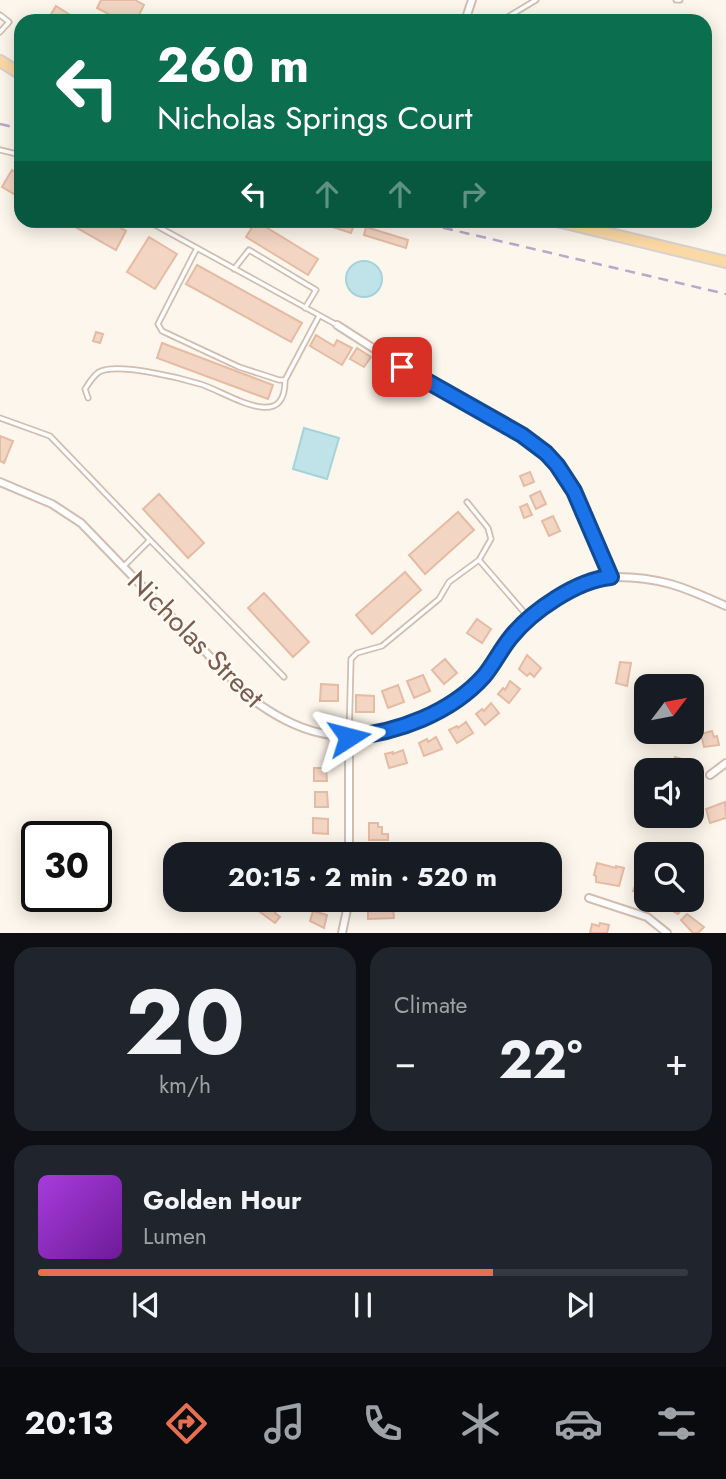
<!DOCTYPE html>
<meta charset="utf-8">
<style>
:root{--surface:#171b24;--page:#20242c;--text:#f1f3f6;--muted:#9ea1a6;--line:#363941;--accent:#e76f51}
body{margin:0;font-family:Jost,sans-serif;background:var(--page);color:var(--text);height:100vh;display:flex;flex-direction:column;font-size:26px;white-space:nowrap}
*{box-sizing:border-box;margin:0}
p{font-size:23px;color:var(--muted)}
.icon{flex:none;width:38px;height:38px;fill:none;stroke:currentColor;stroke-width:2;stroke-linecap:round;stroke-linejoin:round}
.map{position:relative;height:933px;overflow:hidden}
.sheet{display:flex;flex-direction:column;gap:14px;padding:14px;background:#0d0f14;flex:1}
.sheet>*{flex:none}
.banner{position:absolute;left:14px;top:14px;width:698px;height:214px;border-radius:21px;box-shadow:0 4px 18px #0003;background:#0b6e4f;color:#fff;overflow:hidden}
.needle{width:46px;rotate:58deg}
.controls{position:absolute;left:634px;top:674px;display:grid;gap:14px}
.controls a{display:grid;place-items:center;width:70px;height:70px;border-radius:14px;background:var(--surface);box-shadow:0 4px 18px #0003;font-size:35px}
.speed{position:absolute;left:21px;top:821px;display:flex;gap:14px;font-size:35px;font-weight:700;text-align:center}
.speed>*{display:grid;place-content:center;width:91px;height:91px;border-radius:50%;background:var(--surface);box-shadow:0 4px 18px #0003;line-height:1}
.speed .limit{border:4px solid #111;border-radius:10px;background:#fff;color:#111}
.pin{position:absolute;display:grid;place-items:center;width:60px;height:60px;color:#fff;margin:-30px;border-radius:14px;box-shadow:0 4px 10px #0006}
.me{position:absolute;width:77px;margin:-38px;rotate:81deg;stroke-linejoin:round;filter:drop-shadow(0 0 5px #0008)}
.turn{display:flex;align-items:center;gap:24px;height:147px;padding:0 28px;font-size:32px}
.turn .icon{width:91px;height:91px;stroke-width:2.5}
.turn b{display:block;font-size:49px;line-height:60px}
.lanes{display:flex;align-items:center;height:66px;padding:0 28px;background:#0003;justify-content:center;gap:35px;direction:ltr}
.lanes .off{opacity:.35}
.big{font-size:52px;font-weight:700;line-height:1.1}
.sheet .card{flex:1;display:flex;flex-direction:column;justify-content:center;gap:10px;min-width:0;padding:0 24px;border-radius:21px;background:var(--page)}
.sheet .dial{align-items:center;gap:0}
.dial b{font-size:91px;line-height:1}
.song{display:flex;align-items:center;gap:21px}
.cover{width:84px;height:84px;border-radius:10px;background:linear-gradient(135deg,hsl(280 70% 55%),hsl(280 70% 35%))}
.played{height:7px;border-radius:4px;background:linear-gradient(90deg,var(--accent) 70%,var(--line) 70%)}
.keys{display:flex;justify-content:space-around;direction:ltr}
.heat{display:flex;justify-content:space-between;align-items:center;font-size:38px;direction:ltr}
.sheet .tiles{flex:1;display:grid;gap:14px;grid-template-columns:1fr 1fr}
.card:last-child{grid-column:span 2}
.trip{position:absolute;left:163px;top:842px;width:399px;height:70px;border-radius:21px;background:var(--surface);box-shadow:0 4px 18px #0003;font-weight:700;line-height:70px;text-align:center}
.tabs{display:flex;height:112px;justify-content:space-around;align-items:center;background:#090b0e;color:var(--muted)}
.tabs .icon{width:49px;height:49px}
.tabs .current{color:var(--accent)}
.tabs b{font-size:32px;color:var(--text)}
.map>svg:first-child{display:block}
.water{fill:#bfe3e8;stroke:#a5d3da;stroke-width:2}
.building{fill:#f3d5c3;stroke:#e6bba3;stroke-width:2}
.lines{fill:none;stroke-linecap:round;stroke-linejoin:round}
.service-casing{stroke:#d1beb0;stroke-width:7}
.minor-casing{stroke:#d1beb0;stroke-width:10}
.primary-casing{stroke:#dad1cd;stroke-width:14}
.service{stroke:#fff;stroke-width:3.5}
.minor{stroke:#fff;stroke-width:6}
.primary{stroke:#fbd9a5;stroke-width:10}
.rail{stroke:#b9a8c9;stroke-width:2.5;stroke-dasharray:10 7;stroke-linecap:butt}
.route-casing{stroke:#114b97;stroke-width:18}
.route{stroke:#1a73e8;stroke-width:12}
.labels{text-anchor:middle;stroke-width:5;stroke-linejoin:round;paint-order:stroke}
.street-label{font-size:28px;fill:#7a5c4d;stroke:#fffaf3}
</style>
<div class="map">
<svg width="726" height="933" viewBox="0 0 726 933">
<rect width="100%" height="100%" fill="#fdf6ec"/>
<!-- water -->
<path class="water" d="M346 279a18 18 0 1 1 36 0a18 18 0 1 1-36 0Z
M304,428L339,438L327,479L293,469Z"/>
<!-- building -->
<path class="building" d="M101,0H135L144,5L136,21H122L97,8Z
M56,6L80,21H47Z
M12,170L21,176V181L14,194L2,187Z
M63,220H107L126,231L116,250Z
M311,220H349L355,222L351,233Z
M256,221L318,259L308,275L246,237Z
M366,227L408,240L406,248L364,235Z
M149,237L177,254L155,289L127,272Z
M197,265L302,323L291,342L186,284Z
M96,332L103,334L100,343L93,341Z
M316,335L334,346L337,340L352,348L342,365L310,346Z
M162,343L273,385L268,399L157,358Z
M357,348L371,357L364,367L350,359Z
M0,436L13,441L4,463L0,461Z
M530,472L534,482L524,486L520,476Z
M540,491L546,504L536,509L530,496Z
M159,494L204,543L188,558L143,509Z
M527,504L532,515L524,518L520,507Z
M458,512L474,530L425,574L409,555Z
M553,516L560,531L549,536L542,521Z
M405,572L421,590L372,634L356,615Z
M264,593L309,642L293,657L248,608Z
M477,619L491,629L482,643L467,633Z
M527,655L541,668L534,677L530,673L527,676L519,669Z
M445,659L457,673L444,684L432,670Z
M620,662L631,663L627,686L616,683Z
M423,675L430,691L414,698L407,681Z
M510,681L520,689L509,703L498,694L503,688L505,690Z
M321,684L338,685V701H320Z
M398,685L404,702L388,708L382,691Z
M356,695L374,696V712H356Z
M491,703L499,713L485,725L476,714L482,709L484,711Z
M466,722L473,733L457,743L449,730L457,726L458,728Z
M712,731L714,737L717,736L719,745L704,747L701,734Z
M436,737L442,749L424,756L419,743L427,739L428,742Z
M403,750L407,763L389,768L385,754L393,752V754Z
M675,757L685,760L682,768L684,770H670Z
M314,768H326L327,781H314Z
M315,792H327L328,807H315Z
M725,802L726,818L710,823L706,809Z
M313,818L328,819V834L313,833Z
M369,823H378V827H382V834H388V840H369Z
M291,845L295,854H278L277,851Z
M597,863L616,868V866L624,868L619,886L596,882V876L594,875Z
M638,878L646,881L644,894L633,891Z
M663,900H677L685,905L678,914L664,906L661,902Z
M268,901L277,909L275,913L280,917L275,923L260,912Z
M386,905V908H393L394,918L368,919V906Z
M313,911L327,915L324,928L310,921Z
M687,914L704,927L698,933H693L681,920Z
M600,923L609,925L607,933H590L592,924L599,926Z"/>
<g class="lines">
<defs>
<path id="service" d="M676,0H680
M0,15L9,22L0,32
M501,21L536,0
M0,150L21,155
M146,220L337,325
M197,248L158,324L162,331L239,367L279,380H285L319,316
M234,269L249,250L316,290L305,308
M88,398L85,389C89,383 93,376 99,372C117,362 180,378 200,384C225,391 286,435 285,380
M0,418L50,436L150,540
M467,502L488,528L491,539L479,560L529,618
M124,566L150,540L284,677
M349,737L351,659L357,653L382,646L439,599L449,582L479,560"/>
<path id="minor" d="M465,21L472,0
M337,325L390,359
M402,367L522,435L546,453L557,465L574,491L611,577C658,576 684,587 726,606
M0,482L52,504L81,523L248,696C307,742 355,747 423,717C445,708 468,695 484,676C495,664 502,649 512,636C533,611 577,580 611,577
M349,737V854
M710,775L726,763
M589,898L647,917L667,933
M342,933L349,900"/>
<path id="primary" d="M0,61L21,74
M553,220L726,262"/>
</defs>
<!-- service casing -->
<use href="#service" class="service-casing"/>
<!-- minor casing -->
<use href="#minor" class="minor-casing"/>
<!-- primary casing -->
<use href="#primary" class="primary-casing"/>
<!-- service -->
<use href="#service" class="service"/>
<!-- minor -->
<use href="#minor" class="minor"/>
<!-- primary -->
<use href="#primary" class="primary"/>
<!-- rail -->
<path class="rail" d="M0,124L21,129
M410,220L726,294"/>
</g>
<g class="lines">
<defs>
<path id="route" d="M349,737C397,733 451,713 484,676C494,664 501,649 511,637C532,611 577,580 611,577L574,491L557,465L546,453L522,435L402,367"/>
</defs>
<!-- route casing -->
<use href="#route" class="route-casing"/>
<!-- route -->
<use href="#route" class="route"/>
</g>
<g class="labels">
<!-- street labels -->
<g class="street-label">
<text transform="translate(196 639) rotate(45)" y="10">Nicholas Street</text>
</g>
</g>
</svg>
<div class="controls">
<a><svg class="needle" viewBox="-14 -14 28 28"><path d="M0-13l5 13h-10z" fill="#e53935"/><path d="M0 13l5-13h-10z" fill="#9ea1a6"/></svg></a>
<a><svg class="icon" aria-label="sound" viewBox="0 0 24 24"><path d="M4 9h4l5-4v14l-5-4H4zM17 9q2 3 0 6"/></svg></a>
<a><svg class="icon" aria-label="search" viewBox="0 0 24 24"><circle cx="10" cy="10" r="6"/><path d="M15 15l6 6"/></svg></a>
</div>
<div class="speed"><div class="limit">30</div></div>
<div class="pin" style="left:402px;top:367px;background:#d93025"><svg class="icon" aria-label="arrive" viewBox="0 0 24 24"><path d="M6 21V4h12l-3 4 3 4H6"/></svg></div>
<svg class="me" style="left:349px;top:737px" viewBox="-20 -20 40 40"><path d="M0-17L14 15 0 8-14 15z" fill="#1a73e8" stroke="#fff" stroke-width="4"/></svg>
<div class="trip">20:15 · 2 min · 520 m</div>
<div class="banner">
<div class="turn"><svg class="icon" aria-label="left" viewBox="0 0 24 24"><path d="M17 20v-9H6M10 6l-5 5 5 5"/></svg><div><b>260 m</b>Nicholas Springs Court</div></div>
<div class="lanes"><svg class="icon" aria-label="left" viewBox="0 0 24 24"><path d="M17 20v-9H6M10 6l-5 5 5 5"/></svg><svg class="icon off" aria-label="ahead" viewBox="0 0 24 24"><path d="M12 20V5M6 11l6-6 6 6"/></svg><svg class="icon off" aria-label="ahead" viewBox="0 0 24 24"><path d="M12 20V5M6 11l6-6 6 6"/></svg><svg class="icon off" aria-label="right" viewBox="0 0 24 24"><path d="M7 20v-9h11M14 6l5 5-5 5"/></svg></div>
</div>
</div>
<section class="sheet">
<div class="tiles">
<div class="card dial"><b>20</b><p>km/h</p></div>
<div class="card"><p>Climate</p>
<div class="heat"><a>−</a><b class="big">22°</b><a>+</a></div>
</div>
<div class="card">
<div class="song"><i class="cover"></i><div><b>Golden Hour</b><p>Lumen</p></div></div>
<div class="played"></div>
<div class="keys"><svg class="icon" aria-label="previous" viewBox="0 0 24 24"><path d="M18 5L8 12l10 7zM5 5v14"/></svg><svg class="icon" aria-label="pause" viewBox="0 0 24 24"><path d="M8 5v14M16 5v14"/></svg><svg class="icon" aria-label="next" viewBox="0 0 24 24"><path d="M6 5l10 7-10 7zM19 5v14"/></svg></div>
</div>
</div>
</section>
<nav class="tabs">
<b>20:13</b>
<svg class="icon current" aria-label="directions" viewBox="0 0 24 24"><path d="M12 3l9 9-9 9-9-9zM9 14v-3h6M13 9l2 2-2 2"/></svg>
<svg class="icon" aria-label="music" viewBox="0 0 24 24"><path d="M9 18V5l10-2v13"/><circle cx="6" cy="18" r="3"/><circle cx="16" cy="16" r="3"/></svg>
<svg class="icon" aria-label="phone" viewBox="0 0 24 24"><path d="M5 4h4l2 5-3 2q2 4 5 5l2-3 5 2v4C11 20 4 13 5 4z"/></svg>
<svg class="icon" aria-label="climate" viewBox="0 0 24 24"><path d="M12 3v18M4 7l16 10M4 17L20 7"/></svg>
<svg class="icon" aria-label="car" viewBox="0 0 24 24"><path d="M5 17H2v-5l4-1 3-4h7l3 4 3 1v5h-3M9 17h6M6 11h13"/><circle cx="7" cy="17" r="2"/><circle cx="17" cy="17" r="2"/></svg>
<svg class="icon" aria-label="filters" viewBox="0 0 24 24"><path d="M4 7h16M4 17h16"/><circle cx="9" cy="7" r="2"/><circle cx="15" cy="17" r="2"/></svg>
</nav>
